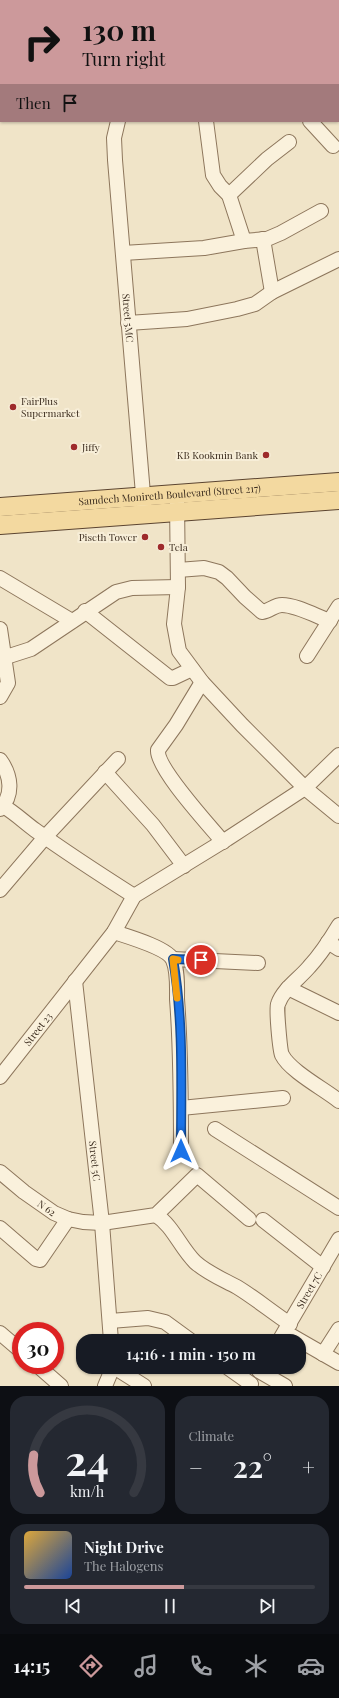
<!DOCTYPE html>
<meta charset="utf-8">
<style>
:root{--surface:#171b24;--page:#242831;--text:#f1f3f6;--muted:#9ea1a6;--line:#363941;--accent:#cc999b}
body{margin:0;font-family:"Playfair Display",serif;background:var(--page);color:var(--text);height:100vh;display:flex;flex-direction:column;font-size:15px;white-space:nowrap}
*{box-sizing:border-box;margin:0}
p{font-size:13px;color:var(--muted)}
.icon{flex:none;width:22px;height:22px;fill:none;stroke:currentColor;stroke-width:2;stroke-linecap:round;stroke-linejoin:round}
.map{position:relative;height:1386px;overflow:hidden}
.drawer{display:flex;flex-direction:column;gap:10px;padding:10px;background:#0d0f14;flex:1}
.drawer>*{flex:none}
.guide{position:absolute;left:0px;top:0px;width:339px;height:122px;box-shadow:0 1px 3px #0004;background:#cc999b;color:#111;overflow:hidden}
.speed{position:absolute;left:12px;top:1322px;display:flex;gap:8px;font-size:20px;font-weight:700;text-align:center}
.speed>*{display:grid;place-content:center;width:52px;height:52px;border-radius:50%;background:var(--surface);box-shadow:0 1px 3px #0004;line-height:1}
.speed .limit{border:6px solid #d22;background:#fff;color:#111}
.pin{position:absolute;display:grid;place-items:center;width:34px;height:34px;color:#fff;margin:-17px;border:2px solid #fff;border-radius:50%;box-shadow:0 1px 4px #0007}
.me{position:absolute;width:44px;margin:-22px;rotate:0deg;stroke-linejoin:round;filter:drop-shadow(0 0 3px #0008)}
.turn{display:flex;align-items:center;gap:14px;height:84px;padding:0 16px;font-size:18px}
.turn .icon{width:52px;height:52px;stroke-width:2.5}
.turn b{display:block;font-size:28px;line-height:34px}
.then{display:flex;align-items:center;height:38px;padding:0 16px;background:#0003;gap:8px;font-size:15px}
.big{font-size:30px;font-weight:600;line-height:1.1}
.drawer .widget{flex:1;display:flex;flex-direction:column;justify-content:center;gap:6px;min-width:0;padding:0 14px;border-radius:16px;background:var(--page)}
.drawer .dial{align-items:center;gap:0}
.dial svg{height:104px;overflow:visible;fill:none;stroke:var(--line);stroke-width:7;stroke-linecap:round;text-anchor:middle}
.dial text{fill:var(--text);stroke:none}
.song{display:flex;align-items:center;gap:12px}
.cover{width:48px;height:48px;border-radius:6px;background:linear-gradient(135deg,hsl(40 70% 55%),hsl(220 70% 35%))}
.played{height:4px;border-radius:2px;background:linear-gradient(90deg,var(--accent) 55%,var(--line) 55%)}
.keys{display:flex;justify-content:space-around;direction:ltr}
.heat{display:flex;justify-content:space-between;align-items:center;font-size:22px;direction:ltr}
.drawer .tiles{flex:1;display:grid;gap:10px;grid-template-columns:1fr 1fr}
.widget:last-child{grid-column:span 2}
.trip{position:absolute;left:76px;top:1334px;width:230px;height:40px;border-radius:16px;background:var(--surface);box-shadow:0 1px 3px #0004;font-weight:600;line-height:40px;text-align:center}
.tabs{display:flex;height:64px;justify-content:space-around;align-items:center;background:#090b0e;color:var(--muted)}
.tabs .icon{width:28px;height:28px}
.tabs .selected{color:var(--accent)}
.tabs b{font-size:18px;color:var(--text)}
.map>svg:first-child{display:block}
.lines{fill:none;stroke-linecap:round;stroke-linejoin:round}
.minor-casing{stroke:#8d765c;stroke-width:16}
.major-casing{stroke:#5b4430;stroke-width:20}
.minor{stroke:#faf1dc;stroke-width:14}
.major{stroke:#f3d9a0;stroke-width:18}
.route-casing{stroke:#114b97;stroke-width:10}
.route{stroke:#1a73e8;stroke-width:7}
.slow{stroke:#f59e0b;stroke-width:7}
.poi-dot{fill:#9e2a2b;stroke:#f7eed8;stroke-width:1.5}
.labels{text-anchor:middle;stroke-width:4;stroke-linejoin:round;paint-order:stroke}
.street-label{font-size:10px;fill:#3d2e20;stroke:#f7eed8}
.poi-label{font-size:10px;fill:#3d2e20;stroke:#f7eed8;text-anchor:start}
</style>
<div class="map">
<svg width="339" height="1386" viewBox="0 0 339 1386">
<rect width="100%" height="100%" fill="#f0e4c8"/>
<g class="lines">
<defs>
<g id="minor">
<path d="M75,0V1"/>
<path d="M204,0V1"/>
<path d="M319,1L321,0"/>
<path d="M338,111L339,112"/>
<path id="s1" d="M118,121L114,138L115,160L144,506"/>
<path d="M206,121L213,175L220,186L229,195L244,241"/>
<path d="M310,121L333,146"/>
<path d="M229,195L267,159L289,142"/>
<path d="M263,239L272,292"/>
<path d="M123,253L204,248L244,241L267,239L281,233L321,211"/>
<path d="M128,323L187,319L237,309L255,304L272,292L339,259"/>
<path d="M177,502L178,587L174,624L179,651L202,682L242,725L305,788L339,816"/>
<path d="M178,570L204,568L219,572L227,578L245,597L262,612C270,611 274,605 282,605C296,605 316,616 330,621"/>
<path d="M0,578L72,621"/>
<path d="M85,611L170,678H173L192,669"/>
<path d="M0,629L8,683L0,697"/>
<path d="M307,656L339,606"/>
<path d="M3,658L31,649L116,592L132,588L178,587"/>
<path d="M202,682L176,725L158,750C156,768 210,826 223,842"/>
<path d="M0,760C11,775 14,795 0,809"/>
<path d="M105,772L153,825L184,866"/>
<path d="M3,806C15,813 24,822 35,830C67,853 101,875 134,896"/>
<path d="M0,890L46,836L118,759"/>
<path d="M339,925C330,940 321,954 309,967C299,979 283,989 278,1004C276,1008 280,1051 282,1055C290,1071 324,1089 339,1101"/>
<path d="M114,932C126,936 168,948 173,960C178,971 177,988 177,999C181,1050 181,1100 181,1151"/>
<path d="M328,942L339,949"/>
<path d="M173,959L258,963"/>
<path id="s2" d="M75,981L102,1223L111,1341"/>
<path d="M288,988L339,1013"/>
<path id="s3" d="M0,1077L114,932L134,896L227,839L305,788L339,755"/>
<path d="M181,1108L283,1098"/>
<path d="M215,1129L339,1208"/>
<path id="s4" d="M0,1172L24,1192L54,1213L68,1219L83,1222L102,1223L156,1215L197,1175L249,1219"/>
<path d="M156,1215C173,1226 180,1247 195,1262C207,1273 222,1279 237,1287C255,1298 272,1312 290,1324"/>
<path d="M263,1220L323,1267"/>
<path d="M0,1228L36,1259L40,1260L68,1219"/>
<path d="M110,1321L148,1318L165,1322L191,1341"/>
<path d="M285,1332L339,1363"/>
<path d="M0,1333L21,1351"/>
<path id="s5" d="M279,1341L339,1239"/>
<path d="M323,1354L339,1329"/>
<path d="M37,1365L61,1386"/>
<path d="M114,1367L144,1386"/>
<path d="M227,1367L251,1384"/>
<path d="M259,1371L285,1386"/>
<path d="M105,1386L113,1367"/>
</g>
<g id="major">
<path id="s6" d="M0,507L339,482"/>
<path d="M0,525L339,500"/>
</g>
</defs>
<!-- minor casing -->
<use href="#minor" class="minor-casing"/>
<!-- major casing -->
<use href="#major" class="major-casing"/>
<!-- minor -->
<use href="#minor" class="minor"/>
<!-- major -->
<use href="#major" class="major"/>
</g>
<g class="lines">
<defs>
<path id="route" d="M181,1151C181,1088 184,1022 173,959L201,960"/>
</defs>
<!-- route casing -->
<use href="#route" class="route-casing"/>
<!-- route -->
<use href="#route" class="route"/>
<!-- slow -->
<path class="slow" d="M177,998L173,959L178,960"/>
</g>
<!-- markers -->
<g class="poi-dot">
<circle cx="13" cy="407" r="4"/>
<circle cx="74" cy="447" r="4"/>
<circle cx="266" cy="455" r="4"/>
<circle cx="145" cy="537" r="4"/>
<circle cx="161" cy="547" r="4"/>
</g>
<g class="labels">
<!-- street labels -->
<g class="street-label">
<text dy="4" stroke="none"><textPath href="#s1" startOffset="198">Street 5MC</textPath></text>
<text dy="4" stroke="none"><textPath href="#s6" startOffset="170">Samdech Monireth Boulevard (Street 217)</textPath></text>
<text dy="4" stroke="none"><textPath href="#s3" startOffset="61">Street 23</textPath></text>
<text dy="4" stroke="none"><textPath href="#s2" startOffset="181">Street 5C</textPath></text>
<text dy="4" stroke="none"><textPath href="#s4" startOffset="59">N 62</textPath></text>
<text dy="4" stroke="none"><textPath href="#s5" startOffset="59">Street 7C</textPath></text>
</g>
<!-- poi labels -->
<g class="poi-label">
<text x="21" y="405">FairPlus<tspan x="21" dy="12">Supermarket</tspan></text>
<text x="82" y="451">Jiffy</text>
<text x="258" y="459" text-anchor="end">KB Kookmin Bank</text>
<text x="137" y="541" text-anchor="end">Piseth Tower</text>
<text x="169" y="551">Tela</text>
</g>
</g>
</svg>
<div class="speed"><div class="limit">30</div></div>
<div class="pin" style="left:201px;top:960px;background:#d93025"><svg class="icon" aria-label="arrive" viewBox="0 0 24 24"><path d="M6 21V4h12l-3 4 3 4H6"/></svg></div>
<svg class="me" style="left:181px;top:1151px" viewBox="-20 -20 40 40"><path d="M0-17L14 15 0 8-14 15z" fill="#1a73e8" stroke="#fff" stroke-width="4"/></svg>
<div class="trip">14:16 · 1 min · 150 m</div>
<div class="guide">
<div class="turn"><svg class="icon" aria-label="right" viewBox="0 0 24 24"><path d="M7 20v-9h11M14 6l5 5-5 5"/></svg><div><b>130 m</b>Turn right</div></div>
<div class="then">Then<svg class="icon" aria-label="arrive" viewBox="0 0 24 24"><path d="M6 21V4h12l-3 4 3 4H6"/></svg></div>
</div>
</div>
<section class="drawer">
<div class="tiles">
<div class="widget dial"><svg viewBox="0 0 100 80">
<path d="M14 69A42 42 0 1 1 86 69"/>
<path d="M14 69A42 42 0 0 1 9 40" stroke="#cc999b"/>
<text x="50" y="56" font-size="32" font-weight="700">24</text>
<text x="50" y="72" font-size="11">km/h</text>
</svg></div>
<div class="widget"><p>Climate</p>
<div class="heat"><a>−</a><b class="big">22°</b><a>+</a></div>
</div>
<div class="widget">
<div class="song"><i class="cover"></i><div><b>Night Drive</b><p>The Halogens</p></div></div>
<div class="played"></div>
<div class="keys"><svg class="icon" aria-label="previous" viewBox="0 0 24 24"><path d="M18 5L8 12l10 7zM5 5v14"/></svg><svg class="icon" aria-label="pause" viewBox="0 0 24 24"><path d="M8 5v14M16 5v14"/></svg><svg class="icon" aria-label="next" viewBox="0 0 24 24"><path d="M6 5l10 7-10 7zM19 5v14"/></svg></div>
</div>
</div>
</section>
<nav class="tabs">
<b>14:15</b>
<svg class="icon selected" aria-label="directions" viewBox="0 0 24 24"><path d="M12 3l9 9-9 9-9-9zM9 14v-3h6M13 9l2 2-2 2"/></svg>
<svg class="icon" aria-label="music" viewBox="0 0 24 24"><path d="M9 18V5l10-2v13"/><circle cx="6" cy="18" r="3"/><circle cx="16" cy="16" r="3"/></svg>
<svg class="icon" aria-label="phone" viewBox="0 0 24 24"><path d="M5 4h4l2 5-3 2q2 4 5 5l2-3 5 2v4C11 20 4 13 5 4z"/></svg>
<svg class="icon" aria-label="climate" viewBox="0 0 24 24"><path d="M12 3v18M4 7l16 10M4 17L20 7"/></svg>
<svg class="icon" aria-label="car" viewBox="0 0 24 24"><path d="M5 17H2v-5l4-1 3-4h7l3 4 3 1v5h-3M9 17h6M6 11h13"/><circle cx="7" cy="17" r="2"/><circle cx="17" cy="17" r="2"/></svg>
</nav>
